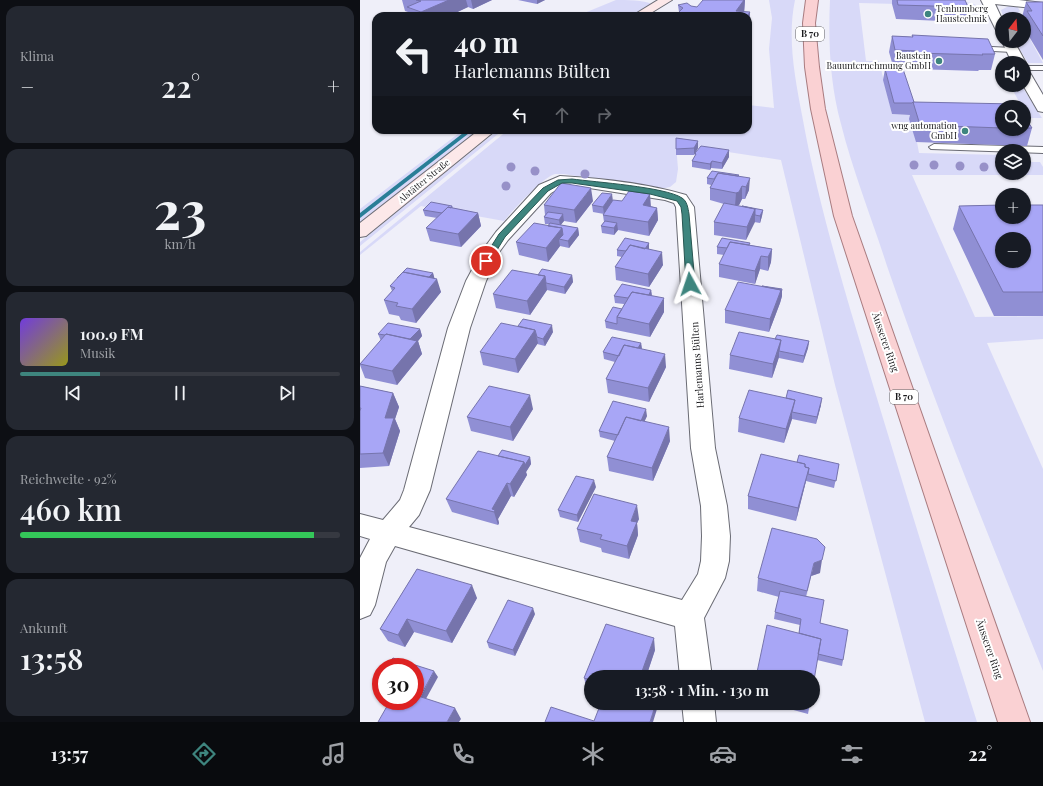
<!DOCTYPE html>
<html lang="de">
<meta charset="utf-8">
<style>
:root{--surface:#171b24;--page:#242831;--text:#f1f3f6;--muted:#9ea1a6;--line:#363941;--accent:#3e857e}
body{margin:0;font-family:"Playfair Display",serif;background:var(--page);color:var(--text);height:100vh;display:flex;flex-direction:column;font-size:15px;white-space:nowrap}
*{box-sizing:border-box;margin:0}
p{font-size:13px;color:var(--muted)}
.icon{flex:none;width:22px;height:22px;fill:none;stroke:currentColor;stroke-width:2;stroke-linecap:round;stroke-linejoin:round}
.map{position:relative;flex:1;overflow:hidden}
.details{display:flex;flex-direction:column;gap:6px;padding:6px;background:#0d0f14;width:360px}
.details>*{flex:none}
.hud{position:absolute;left:12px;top:12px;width:380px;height:122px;border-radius:12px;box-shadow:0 1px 3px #0004;background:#171b24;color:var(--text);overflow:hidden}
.needle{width:26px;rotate:17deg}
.buttons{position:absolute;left:635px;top:12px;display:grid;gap:8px}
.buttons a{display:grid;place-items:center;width:36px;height:36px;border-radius:50%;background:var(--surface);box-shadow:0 1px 3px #0004;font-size:20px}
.speed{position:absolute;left:12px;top:658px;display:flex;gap:8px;font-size:20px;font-weight:700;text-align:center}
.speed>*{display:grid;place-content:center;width:52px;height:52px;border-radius:50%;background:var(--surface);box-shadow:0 1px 3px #0004;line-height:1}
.speed .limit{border:6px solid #d22;background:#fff;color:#111}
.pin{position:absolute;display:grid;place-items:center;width:34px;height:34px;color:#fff;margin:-17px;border:2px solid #fff;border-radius:50%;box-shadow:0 1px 4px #0007}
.me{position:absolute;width:44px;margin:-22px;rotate:355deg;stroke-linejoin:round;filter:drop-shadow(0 0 3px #0008)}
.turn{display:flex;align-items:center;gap:14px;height:84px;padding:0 16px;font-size:18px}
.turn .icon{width:52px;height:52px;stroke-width:2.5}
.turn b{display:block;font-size:28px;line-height:34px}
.lanes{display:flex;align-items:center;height:38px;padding:0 16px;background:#0003;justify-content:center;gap:20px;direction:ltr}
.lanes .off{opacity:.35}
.big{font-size:30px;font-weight:600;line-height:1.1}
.details .tile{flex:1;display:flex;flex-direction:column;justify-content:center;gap:6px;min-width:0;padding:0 14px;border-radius:12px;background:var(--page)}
.details .dial{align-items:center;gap:0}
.dial b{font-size:52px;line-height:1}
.song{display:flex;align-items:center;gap:12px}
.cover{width:48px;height:48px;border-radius:6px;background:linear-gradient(135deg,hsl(260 70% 55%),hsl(60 70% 35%))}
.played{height:4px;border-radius:2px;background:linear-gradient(90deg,var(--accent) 25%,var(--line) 25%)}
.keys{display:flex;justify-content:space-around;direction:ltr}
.heat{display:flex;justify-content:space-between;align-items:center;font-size:22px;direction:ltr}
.charge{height:6px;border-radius:3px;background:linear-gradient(90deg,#34c759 92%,var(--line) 0)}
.trip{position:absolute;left:224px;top:670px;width:236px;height:40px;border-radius:20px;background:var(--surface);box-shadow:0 1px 3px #0004;font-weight:600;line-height:40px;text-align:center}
.tabs{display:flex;height:64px;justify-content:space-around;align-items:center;background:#090b0e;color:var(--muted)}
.tabs .icon{width:28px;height:28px}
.tabs .selected{color:var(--accent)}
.tabs b{font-size:18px;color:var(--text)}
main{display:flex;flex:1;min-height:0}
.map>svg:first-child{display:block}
.green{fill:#d8d9f8}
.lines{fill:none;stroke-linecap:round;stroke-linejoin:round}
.stream{fill:#297e97;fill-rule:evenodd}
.lane-casing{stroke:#6a6b74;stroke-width:2}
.street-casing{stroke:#6a6b74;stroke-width:2}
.secondary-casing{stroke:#6a6b74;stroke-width:2}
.primary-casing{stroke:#a97c80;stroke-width:2}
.lane{fill:#fff;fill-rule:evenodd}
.street{fill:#fff;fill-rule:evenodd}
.secondary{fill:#fce8e9;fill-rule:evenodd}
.primary{fill:#fad1d3;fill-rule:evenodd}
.tree{fill:#9791c8}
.wall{fill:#908fd4}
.shaded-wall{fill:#7674ac}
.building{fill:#a8a6f6;stroke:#7674ac;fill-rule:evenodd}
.route{fill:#3e857e;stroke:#285652}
.poi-dot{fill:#3e857e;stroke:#fff;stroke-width:1.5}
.labels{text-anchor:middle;stroke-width:4;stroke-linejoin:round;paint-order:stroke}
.far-poi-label{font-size:9px;fill:#19191c;stroke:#fff;text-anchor:end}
.shield{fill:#fff;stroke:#5e5e60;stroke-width:1}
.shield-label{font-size:9px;font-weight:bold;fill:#19191c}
.far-street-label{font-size:9px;fill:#19191c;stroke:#fff}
.street-label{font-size:10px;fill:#19191c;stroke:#fff}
</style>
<main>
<section class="details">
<div class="tile"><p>Klima</p>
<div class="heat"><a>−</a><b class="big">22°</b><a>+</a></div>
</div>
<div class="tile dial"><b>23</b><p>km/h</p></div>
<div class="tile">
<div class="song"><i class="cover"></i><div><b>100.9 FM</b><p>Musik</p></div></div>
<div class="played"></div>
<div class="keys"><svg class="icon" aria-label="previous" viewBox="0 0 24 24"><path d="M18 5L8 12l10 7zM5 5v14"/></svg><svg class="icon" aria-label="pause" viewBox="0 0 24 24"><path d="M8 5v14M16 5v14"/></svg><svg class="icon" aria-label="next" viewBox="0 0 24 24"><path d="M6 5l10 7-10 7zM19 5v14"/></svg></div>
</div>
<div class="tile"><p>Reichweite · 92%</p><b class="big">460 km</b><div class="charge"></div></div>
<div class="tile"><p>Ankunft</p><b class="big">13:58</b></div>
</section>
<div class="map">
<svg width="683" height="722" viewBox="0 0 683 722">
<rect width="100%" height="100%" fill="#efeff9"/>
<!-- green -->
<path class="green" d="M256,0C266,0 284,0 292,4L270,16H217Z
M409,0H435C427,38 435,78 442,115C454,182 472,247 491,312C532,449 574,586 617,722H565L475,385L421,160L316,144L318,169L316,182L310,187L300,189L204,174C202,174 198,174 195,174C183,177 152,211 144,221L61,206L0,255V252L148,130H388V105L414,108L409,49L412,18Z
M470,0H589L611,3L616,5L621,12L604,11L577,5L499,3L506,61H519L532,114L552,115L559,153L641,155L642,173H664V162H680L683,167V175H552L615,317L683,316V339L627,343L683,469V671C629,537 574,403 527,266C512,219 493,172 481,124C470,84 468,41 470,0Z
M649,6H657L660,11L657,14L659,19H644L641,10Z
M664,28L683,63H668L655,41H664Z
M650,85H661L682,118H668L664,110V107H662Z
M103,130H119L0,224V209Z
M138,130H143L0,246V242Z"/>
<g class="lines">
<!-- stream -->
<path class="stream" d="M107,130H113L0,218V213Z"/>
<defs>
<path id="lane" d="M612,46L652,48L656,50L652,52L615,50L611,48Z
M664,66H683V70H664Z
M574,144L683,147V153L571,149L569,147Z"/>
<path id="street" d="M621,0H659L683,3V9L635,4L642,19V34L638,33L636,30Z
M642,41H654L666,63L664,65V63H652Z
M664,70L669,71L683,95V112L678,111L663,85Z
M200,176C239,178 289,184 326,195L334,207L355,448L367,506L370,536L369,561L365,578L344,618L352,677H320L315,626L35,546L26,562L15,605L10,615L0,619V558L10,539L0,536V514L23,520L40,500L44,490L88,328L106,281L122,251L136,232L179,185ZM203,186L223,187L305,200L314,203L316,207L331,448L341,506L342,536L341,561L338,574L322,600L49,527L59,515L70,490L110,328L126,281L140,251L148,240L191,193Z
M322,703H354L356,722H324Z"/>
<path id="secondary" d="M298,0H312L286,16H272Z
M119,130H136L6,236L0,237V223Z"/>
<path id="primary" d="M446,0H458L455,23L459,67L465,109L492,216L670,722H638L474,216L451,109L445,67L443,23Z"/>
</defs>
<!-- lane casing -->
<use href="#lane" class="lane-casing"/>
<!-- street casing -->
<use href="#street" class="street-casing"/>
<!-- secondary casing -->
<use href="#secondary" class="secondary-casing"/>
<!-- primary casing -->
<use href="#primary" class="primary-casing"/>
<!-- lane -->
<use href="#lane" class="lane"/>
<!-- street -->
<use href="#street" class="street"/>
<!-- secondary -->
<use href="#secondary" class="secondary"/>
<!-- primary -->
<use href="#primary" class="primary"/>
</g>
<!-- trees -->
<g class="tree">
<circle cx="554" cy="165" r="4.5"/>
<circle cx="574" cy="165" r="4.5"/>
<circle cx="600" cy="166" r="4.5"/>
<circle cx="151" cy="167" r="4.5"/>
<circle cx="624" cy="167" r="4.5"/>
<circle cx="175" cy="171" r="4.5"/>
<circle cx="225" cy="174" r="4.5"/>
<circle cx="146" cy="186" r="4.5"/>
</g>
<!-- wall -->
<path class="wall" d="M42,0H132L113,9L108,7L89,16H49L48,12L45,11Z
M158,0H185L177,4Z
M385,0L384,12H390L389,27L319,12L318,5L337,7Z
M532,0H605L608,7L605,22L536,19L532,4Z
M666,2H683V60L664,28L665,20L662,17Z
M552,35L635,54L631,70H619L618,71L554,69V67L533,66L529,52L532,36L552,37Z
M525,69L554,102L642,107V129H664V116L672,128L667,146L556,142L549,119L550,115L532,114L523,80Z
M316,138L338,141V148L334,155H316Z
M335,153L369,157L362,169L351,168L350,170L332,167V161L335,156Z
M379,175V176L389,190L385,199H382L379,205L377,206L403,210L402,216L400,223L394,222L386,240L354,235V222L364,204L350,200V188L351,185L347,184V178Z
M290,194V206L297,208L298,220L289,236L258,230L254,235L242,233L241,226L244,222L243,215L244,214L233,212L232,205L253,201H262Z
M233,201L216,223L204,221L200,225L218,228L219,235L209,248L200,246L188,262L159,255L156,242L188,226L189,224H185L184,217L185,215L184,205Z
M683,205V316H634L593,229L599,206Z
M92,206L93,208L118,213L121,226L101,247L70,241L66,228L77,218L65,216L63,210Z
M289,243V249L303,265L289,287L256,280L255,267L262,257L257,256V250Z
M390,245L412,249L411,262L408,271L400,269L395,284L359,277V264L364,255L357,254V247Z
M73,273L74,278L81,292L56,323L41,320L39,316L29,314L24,300L32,291L30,286Z
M178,275H212L213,282L205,294L187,290L170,315L136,308L133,294Z
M402,286L422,289V296L420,303L409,332L365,323V310Z
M291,290L292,296L304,312L290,337L246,328L245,321L262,309L264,304L255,303L254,296Z
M158,326L193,332L185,346L177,344L158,373L123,365L120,352Z
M60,329L62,336L58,341L62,354L37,385L5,378L0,365V364L21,341L18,334Z
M415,339L449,341L448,348L443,363L419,358V357L412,378L369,369L370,355Z
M281,343L282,349L306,367L289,402L248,393L246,379L255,362L244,359L243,352Z
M0,386L33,393L39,407L35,419L40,431L29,466L0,468Z
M461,405L456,424L432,419L424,443L378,432L379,418Z
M173,409L153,441L111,431L107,417Z
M287,416L284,421L310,441L293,481L249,471L247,457L255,441L240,437L239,431Z
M138,456L170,457L171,464L166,472L167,475L154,497L151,496L138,519L139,523L138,525L92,512L86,499Z
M437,462L479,464L474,488L446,481L436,521L388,509V496Z
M236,487L218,522L200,517L198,510Z
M279,519L277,523L278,535L269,559L242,552L241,548L220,542L217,529Z
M57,569L117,598L92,643L54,632L45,647L28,641L20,629Z
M460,573L451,576L446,597L460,623L483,660L482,666L457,660L439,633L440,625L414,619L415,612L419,597L397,591L398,578Z
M175,614L155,656L129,648L127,642Z
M295,650L286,677H231V691L227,689L224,678Z
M21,677V695L19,694L15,688Z
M408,703H450L448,714Z"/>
<!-- shaded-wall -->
<path class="shaded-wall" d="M89,0H106L108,7L89,16H62L61,12Z
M111,0H132L113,9Z
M177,0H185L177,4Z
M384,0H385L384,14L376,11Z
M390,12L389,27L388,28V16H387Z
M338,141V148L334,155V148Z
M369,150V157L362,169V163Z
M352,161L351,168L350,170V164Z
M390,178L389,190L385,199L386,187Z
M382,186V199L379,205L375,206L376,193Z
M231,188L233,201L216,223L214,210Z
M252,194L253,201L244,214L243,207Z
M290,194L291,207L283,205Z
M297,208L298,220L289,236L288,222Z
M395,209V222L386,240L387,227Z
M403,210L402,216L400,223V216Z
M118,213L121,226L101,247L98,234Z
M203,214L204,221L200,226L199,220Z
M257,223L258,230L254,235V228Z
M202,228L204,240L199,239L200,246L188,262L186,248Z
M218,228L219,235L209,248L208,241Z
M289,243V250L282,254Z
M412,249L411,262L408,271V257Z
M302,252L303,265L289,287L288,274Z
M401,256L400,269L395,284V271Z
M73,273L75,280L65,282Z
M212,275L213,282L205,294L204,287Z
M185,276L187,290L170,315L167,301Z
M77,279L81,292L56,323L52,309Z
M422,289V296L420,303L409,332L410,319L421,290Z
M291,290L292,297L285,301Z
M304,298V312L290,337L289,324Z
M192,325L193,332L185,346L183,339Z
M60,329L62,336L58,341L62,354L37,385L32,371L45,344Z
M175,330L178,343L158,373L155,359Z
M421,340L420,351H419V357L412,378L413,364Z
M449,341L448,348L443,363L444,356Z
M281,343L282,350L275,354Z
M305,354L306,367L289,402L288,388Z
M33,393L39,407L35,419L40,431L29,466L23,453L25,418Z
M170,395L173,409L153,441L150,427Z
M462,398L461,405L456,424L457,417Z
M435,400L433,412H432V419L424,443L426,429Z
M286,409L287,416L279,434L278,427Z
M309,427L310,441L293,481L292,468Z
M170,457L171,464L166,472L167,475L154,497L150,484L164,462Z
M449,468L446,481L436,521L438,508Z
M234,480L236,487L218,522L217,515Z
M147,483L151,496L138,519L139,523L138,525L134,512L132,509Z
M277,505L279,519L277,523L278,535L269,559L267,546L271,521Z
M462,560L460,573L451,576L445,604L454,563Z
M112,585L117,598L92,643L86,631Z
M173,608L175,614L155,656L153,650Z
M47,619L54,632L45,647L38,635Z
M294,638L295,650L286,677H280Z
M74,671L78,677L62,706L59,700Z
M296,703L297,709L293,722H290Z
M95,708L101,719L99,722H87Z"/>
<!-- building -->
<path class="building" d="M56,0H89L61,12L47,7L61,1Z
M343,0H384L376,11L390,12L387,16H315L323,8L318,5L327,3L331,6L337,7Z
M537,0H605L608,7L538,5Z
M666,2H683V36L667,11H672Z
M552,35L628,39L635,54H622L623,55L557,53V51L535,50L532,36L553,37Z
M525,69H543L554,102H553L552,103H534Z
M553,102L656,104L658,107H642V128L560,125Z
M664,116L672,128H664Z
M316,138L338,141L334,148L316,149Z
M341,146L369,150L362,163L352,161L350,164L332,161L336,154L335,153Z
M352,171L379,175L378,176L358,173L354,179L347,178Z
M358,173L390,178L386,187L382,186L379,192L376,193L350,188Z
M201,183L231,188L214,210L184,205Z
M269,191L290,194L283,205L297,208L288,222L243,215L253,200L262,201Z
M242,193L252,194L243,207L232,205Z
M71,202L92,206L91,208L88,207L82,213L63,210Z
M364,203L395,209L387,227L354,222Z
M642,205V217H664V205H683V292H643L599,206ZM642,239H664V261H642Z
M382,206L403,210L400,216L395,215V209Z
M88,207L118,213L98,234L66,228Z
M188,212L203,214L199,220L184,217Z
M245,221L257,223L254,228L241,226Z
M174,223L202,228L186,248L156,242Z
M190,223L218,228L208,241L199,239L203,235L202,228L188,226Z
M265,238L289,243L285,249L270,245L266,251L257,250Z
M362,238L390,243L389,245L370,242L367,248L357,247Z
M370,242L412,249L408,257L401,256L395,271L359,264Z
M270,245L302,252L288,274L255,267Z
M47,268L73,273L69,277L43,272L37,278Z
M182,269L212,275L204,287L186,283L185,276L178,275Z
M152,270L185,276L167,301L133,294Z
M43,272L77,279L52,309L36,306L38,303L24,300L35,288L30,286Z
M378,282L421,290L410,319L365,310Z
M262,284L291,290L289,295L272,292L268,298L254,296Z
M402,286L422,289L421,294V290Z
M272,292L304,298L289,324L257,317Z
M253,307L262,309L257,317V324L245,321Z
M163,319L192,325L183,339L177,337L175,330L158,326Z
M28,323L60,329L50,339L26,334L25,335L18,334Z
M141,323L175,330L155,359L120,352Z
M379,332L421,340L413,364L370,355Z
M26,334L57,341L32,371L0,364Z
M417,335L449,341L444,356L419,351L421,340L415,339Z
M252,337L281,343L278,348L264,345L259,356L243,352Z
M264,345L305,354L288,388L246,379Z
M0,386L33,393L25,418H34L23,453L0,454V411L1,408H0Z
M129,386L170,395L150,427L107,417Z
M389,390L435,400L426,429L379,418Z
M428,390L462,398L457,417L432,412L435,400L426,398Z
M253,401L286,409L281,421L266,417L258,435L239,431Z
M266,417L309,427L292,468L247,457Z
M142,450L170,457L165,465L164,462L138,456Z
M118,451L164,462L150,484L147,483L132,509L135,510L134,512L86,499Z
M401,454L445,464V467L449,468L438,508L388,496Z
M439,455L479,464L476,481L448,474L449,468L445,467V464L437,462Z
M216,476L234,480L217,515L198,510Z
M234,494L277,505L271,521L277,522L267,546L240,539L242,535L217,529Z
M412,528L457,539L465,547L462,560L454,563L447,591L398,578Z
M57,569L112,585L86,631L47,619L38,635L20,629Z
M420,591L464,600L460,623L488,630L483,660L458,654L461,639L439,633L441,619L415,612Z
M148,600L173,608L153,650L127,642Z
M246,624L294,638L280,677H231V680L224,678Z
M407,625L461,639L453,686V677H396Z
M33,658L74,671L60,697L55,695V667H27Z
M21,677V690L15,688Z
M55,695L95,708L87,722H18L30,701H55Z
M241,703H296L290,722H185L191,707L234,721Z"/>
<!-- route -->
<path class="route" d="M212,179C234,182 306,187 322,198C327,201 328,208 329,214L335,284L333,285H328L326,284L322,214L321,207L317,201L290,194L212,183H202L188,191L145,237L129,263H123L122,261L139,234L183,188L198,180Z"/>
<!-- markers -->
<g class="poi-dot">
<circle cx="568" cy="14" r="4"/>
<circle cx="579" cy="61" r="4"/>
<circle cx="605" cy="131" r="4"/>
</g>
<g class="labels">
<!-- far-poi labels -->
<g class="far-poi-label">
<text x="576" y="12" text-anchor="start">Tenhumberg<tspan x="576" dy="10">Haustechnik</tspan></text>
<text x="571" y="59">Baustein<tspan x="571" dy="10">Bauunternehmung GmbH</tspan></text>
<text x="597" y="129">wng automation<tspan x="597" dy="10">GmbH</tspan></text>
</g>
<!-- shield labels -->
<g class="shield">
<rect x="436" y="27" width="28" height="14" rx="3"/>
<rect x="530" y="390" width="28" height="14" rx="3"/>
</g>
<g class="shield-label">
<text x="450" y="37">B 70</text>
<text x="544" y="400">B 70</text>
</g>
<!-- far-street labels -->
<g class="far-street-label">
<text transform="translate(64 181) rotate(-39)" y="3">Alstätter Straße</text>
</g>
<!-- street labels -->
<g class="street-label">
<text transform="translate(526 342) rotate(71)" y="4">Äusserer Ring</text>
<text transform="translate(337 365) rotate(-94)" y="4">Harlemanns Bülten</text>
<text transform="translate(630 649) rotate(71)" y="4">Äusserer Ring</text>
</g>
</g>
</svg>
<div class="buttons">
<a><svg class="needle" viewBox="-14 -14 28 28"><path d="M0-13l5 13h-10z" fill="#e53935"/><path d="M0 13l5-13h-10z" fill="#9ea1a6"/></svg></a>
<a><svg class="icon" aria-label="sound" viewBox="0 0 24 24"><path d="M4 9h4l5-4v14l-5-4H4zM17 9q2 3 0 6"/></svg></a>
<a><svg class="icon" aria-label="search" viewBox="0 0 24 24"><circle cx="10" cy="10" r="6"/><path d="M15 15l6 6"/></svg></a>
<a><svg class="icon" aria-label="layers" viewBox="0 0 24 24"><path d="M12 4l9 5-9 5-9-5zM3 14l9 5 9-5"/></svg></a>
<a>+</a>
<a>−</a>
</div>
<div class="speed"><div class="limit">30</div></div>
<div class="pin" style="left:126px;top:261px;background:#d93025"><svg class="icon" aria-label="arrive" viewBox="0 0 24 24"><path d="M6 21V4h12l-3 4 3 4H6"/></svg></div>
<svg class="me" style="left:330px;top:284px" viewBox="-20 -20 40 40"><path d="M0-17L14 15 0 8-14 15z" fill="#3e857e" stroke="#fff" stroke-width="4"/></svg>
<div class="trip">13:58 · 1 Min. · 130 m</div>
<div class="hud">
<div class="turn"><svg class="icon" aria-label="left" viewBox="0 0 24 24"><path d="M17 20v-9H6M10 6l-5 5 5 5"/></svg><div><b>40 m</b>Harlemanns Bülten</div></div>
<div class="lanes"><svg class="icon" aria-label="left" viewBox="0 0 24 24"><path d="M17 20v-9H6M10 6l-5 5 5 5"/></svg><svg class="icon off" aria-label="ahead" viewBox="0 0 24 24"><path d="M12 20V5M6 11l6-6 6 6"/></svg><svg class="icon off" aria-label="right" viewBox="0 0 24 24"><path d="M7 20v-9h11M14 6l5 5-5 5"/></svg></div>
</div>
</div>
</main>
<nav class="tabs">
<b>13:57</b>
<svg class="icon selected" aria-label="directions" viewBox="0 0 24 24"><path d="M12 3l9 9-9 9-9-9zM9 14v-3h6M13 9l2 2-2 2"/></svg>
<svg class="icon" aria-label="music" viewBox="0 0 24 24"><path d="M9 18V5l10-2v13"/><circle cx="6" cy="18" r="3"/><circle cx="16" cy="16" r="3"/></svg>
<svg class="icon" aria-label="phone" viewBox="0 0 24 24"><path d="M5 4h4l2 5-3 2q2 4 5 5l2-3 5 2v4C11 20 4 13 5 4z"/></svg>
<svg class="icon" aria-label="climate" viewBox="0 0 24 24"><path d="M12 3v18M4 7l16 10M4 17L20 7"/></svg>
<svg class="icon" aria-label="car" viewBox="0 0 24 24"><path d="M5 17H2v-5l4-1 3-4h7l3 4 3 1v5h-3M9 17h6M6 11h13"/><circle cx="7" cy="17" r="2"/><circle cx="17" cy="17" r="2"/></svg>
<svg class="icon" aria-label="filters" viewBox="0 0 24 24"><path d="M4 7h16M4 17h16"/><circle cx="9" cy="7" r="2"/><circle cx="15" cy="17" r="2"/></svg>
<b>22°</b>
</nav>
